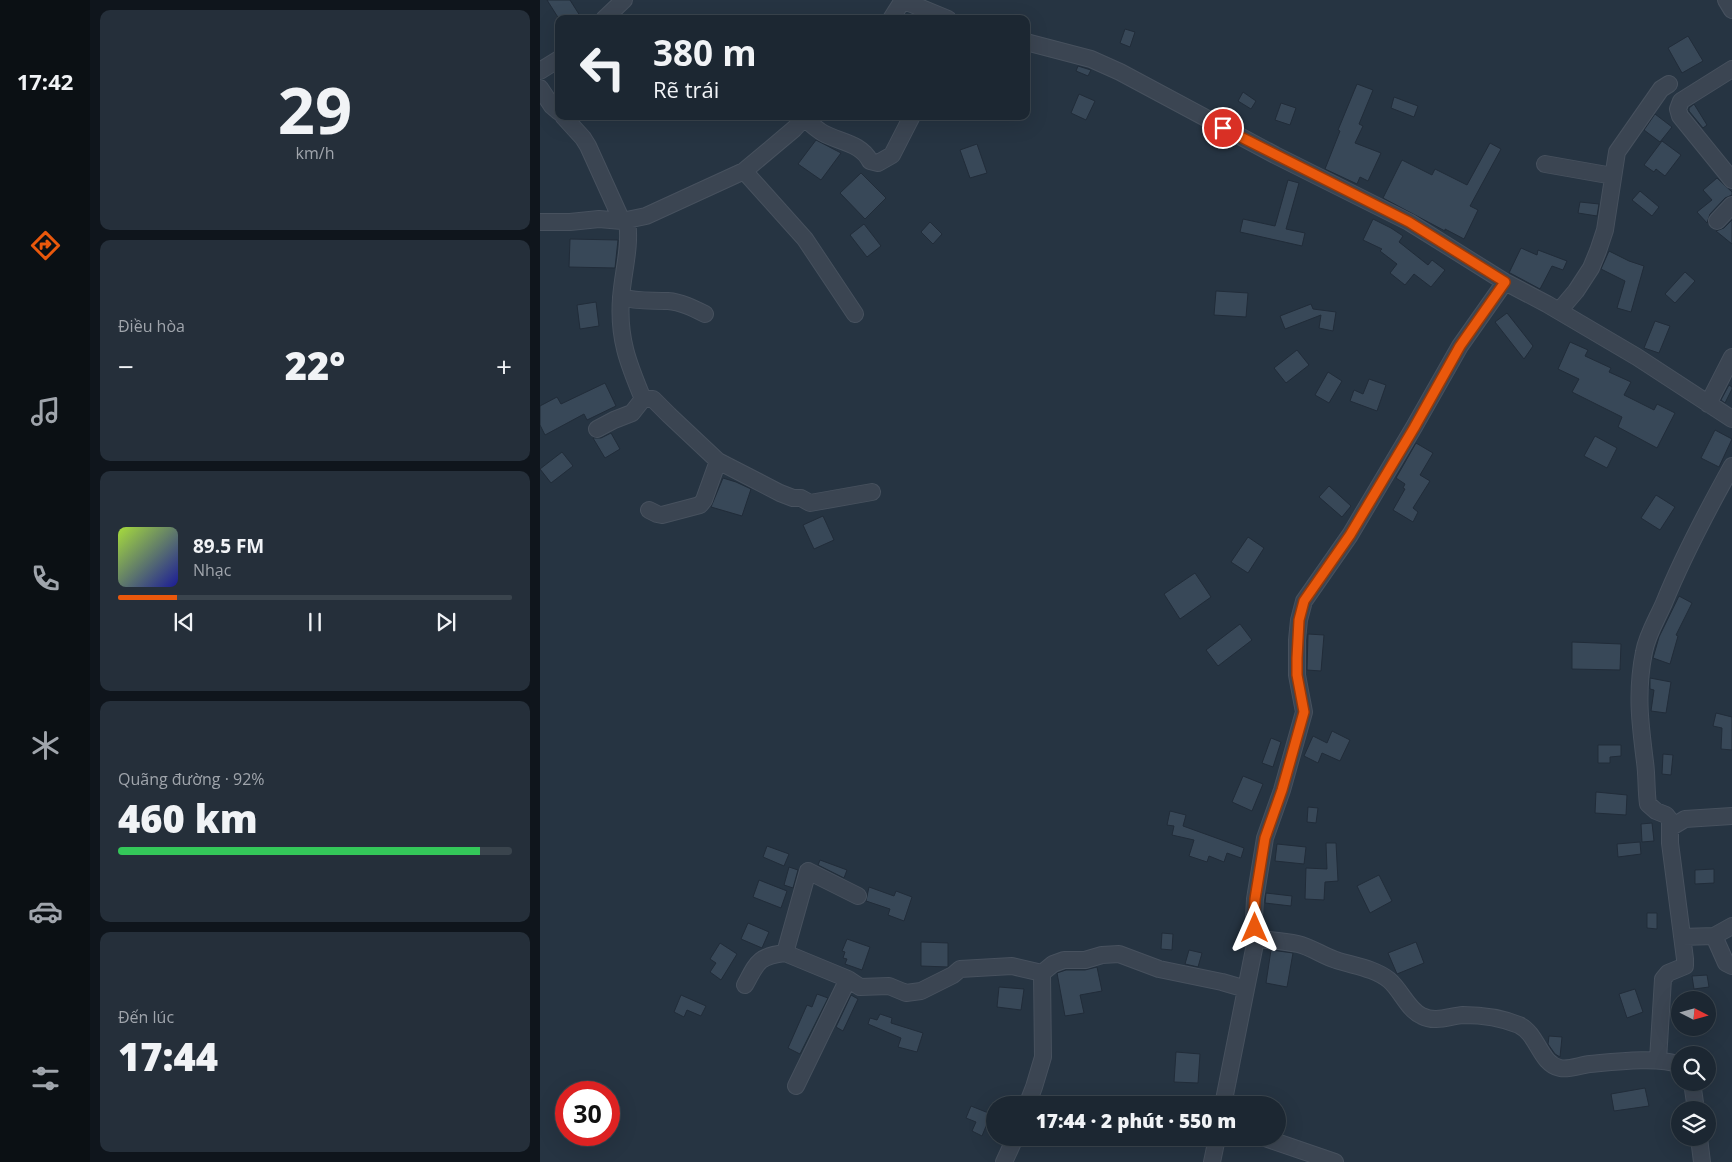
<!DOCTYPE html>
<html lang="vi">
<meta charset="utf-8">
<style>
:root{--surface:#1c2732;--page:#252f3a;--text:#f1f3f6;--muted:#a0a5ac;--line:#3a444d;--accent:#ea580c}
body{margin:0;font-family:"Open Sans",sans-serif;background:var(--page);color:var(--text);height:100vh;display:flex;flex-direction:column;font-size:19px;white-space:nowrap}
*{box-sizing:border-box;margin:0}
p{font-size:16px;color:var(--muted)}
.icon{flex:none;width:28px;height:28px;fill:none;stroke:currentColor;stroke-width:2;stroke-linecap:round;stroke-linejoin:round}
.map{position:relative;flex:1;overflow:hidden}
.panel{display:flex;flex-direction:column;gap:10px;padding:10px;background:#0f151c;width:450px}
.panel>*{flex:none}
.banner{position:absolute;left:15px;top:15px;width:475px;height:105px;border-radius:10px;box-shadow:0 5px 20px #0002,0 0 0 1px var(--line);background:#1c2732;color:var(--text);overflow:hidden}
.needle{width:32px;rotate:96deg}
.controls{position:absolute;left:1131px;top:991px;display:grid;gap:10px}
.controls a{display:grid;place-items:center;width:45px;height:45px;border-radius:50%;background:var(--surface);box-shadow:0 5px 20px #0002,0 0 0 1px var(--line);font-size:25px}
.speed{position:absolute;left:15px;top:1081px;display:flex;gap:10px;font-size:25px;font-weight:700;text-align:center}
.speed>*{display:grid;place-content:center;width:65px;height:65px;border-radius:50%;background:var(--surface);box-shadow:0 5px 20px #0002,0 0 0 1px var(--line);line-height:1}
.speed .limit{border:8px solid #d22;background:#fff;color:#111}
.pin{position:absolute;display:grid;place-items:center;width:42px;height:42px;color:#fff;margin:-21px;border:2px solid #fff;border-radius:50%;box-shadow:0 1px 5px #0007}
.me{position:absolute;width:55px;margin:-28px;rotate:0deg;stroke-linejoin:round;filter:drop-shadow(0 0 4px #0008)}
.turn{display:flex;align-items:center;gap:18px;height:105px;padding:0 15px;font-size:22px}
.turn .icon{width:65px;height:65px;stroke-width:2.5}
.turn b{display:block;font-size:35px;line-height:42px}
.big{font-size:38px;font-weight:800;line-height:1.1}
.panel .tile{flex:1;display:flex;flex-direction:column;justify-content:center;gap:8px;min-width:0;padding:0 18px;border-radius:10px;background:var(--page)}
.panel .dial{align-items:center;gap:0}
.dial b{font-size:65px;line-height:1}
.song{display:flex;align-items:center;gap:15px}
.cover{width:60px;height:60px;border-radius:8px;background:linear-gradient(135deg,hsl(80 70% 55%),hsl(240 70% 35%))}
.played{height:5px;border-radius:2px;background:linear-gradient(90deg,var(--accent) 15%,var(--line) 15%)}
.keys{display:flex;justify-content:space-around;direction:ltr}
.heat{display:flex;justify-content:space-between;align-items:center;font-size:28px;direction:ltr}
.charge{height:8px;border-radius:4px;background:linear-gradient(90deg,#34c759 92%,var(--line) 0)}
.trip{position:absolute;left:446px;top:1096px;width:300px;height:50px;border-radius:25px;background:var(--surface);box-shadow:0 5px 20px #0002,0 0 0 1px var(--line);font-weight:800;line-height:50px;text-align:center}
main{display:flex;flex:1;min-height:0}
.menu{display:flex;flex-direction:column;width:90px;justify-content:space-around;align-items:center;background:#0b1014;color:var(--muted)}
.menu .icon{width:35px;height:35px}
.menu .selected{color:var(--accent)}
.menu b{font-size:22px;color:var(--text)}
.map>svg:first-child{display:block}
.building{fill:#384858;stroke:#212c39}
.lines{fill:none;stroke-linecap:round;stroke-linejoin:round}
.minor-casing{stroke:#47515e;stroke-width:18}
.minor{stroke:#3b4552;stroke-width:16}
.route-casing{stroke:#983908;stroke-width:12}
.route{stroke:#ea580c;stroke-width:9}
</style>
<main>
<nav class="menu">
<b>17:42</b>
<svg class="icon selected" aria-label="directions" viewBox="0 0 24 24"><path d="M12 3l9 9-9 9-9-9zM9 14v-3h6M13 9l2 2-2 2"/></svg>
<svg class="icon" aria-label="music" viewBox="0 0 24 24"><path d="M9 18V5l10-2v13"/><circle cx="6" cy="18" r="3"/><circle cx="16" cy="16" r="3"/></svg>
<svg class="icon" aria-label="phone" viewBox="0 0 24 24"><path d="M5 4h4l2 5-3 2q2 4 5 5l2-3 5 2v4C11 20 4 13 5 4z"/></svg>
<svg class="icon" aria-label="climate" viewBox="0 0 24 24"><path d="M12 3v18M4 7l16 10M4 17L20 7"/></svg>
<svg class="icon" aria-label="car" viewBox="0 0 24 24"><path d="M5 17H2v-5l4-1 3-4h7l3 4 3 1v5h-3M9 17h6M6 11h13"/><circle cx="7" cy="17" r="2"/><circle cx="17" cy="17" r="2"/></svg>
<svg class="icon" aria-label="filters" viewBox="0 0 24 24"><path d="M4 7h16M4 17h16"/><circle cx="9" cy="7" r="2"/><circle cx="15" cy="17" r="2"/></svg>
</nav>
<section class="panel">
<div class="tile dial"><b>29</b><p>km/h</p></div>
<div class="tile"><p>Điều hòa</p>
<div class="heat"><a>−</a><b class="big">22°</b><a>+</a></div>
</div>
<div class="tile">
<div class="song"><i class="cover"></i><div><b>89.5 FM</b><p>Nhạc</p></div></div>
<div class="played"></div>
<div class="keys"><svg class="icon" aria-label="previous" viewBox="0 0 24 24"><path d="M18 5L8 12l10 7zM5 5v14"/></svg><svg class="icon" aria-label="pause" viewBox="0 0 24 24"><path d="M8 5v14M16 5v14"/></svg><svg class="icon" aria-label="next" viewBox="0 0 24 24"><path d="M6 5l10 7-10 7zM19 5v14"/></svg></div>
</div>
<div class="tile"><p>Quãng đường · 92%</p><b class="big">460 km</b><div class="charge"></div></div>
<div class="tile"><p>Đến lúc</p><b class="big">17:44</b></div>
</section>
<div class="map">
<svg width="1192" height="1162" viewBox="0 0 1192 1162">
<rect width="100%" height="100%" fill="#263442"/>
<!-- building -->
<path class="building" d="M7,0H30L42,19H19Z
M585,29L595,32L590,47L580,43Z
M1148,36L1163,61L1142,73L1128,48Z
M538,66L551,70L548,76L536,71Z
M817,84L833,90L819,124L823,126L815,143L841,153L828,181L820,177L817,184L785,169L800,131L798,130Z
M703,92L716,101L711,109L698,101Z
M539,94L555,101L546,120L531,113Z
M854,97L878,106L874,117L851,108Z
M741,103L756,108L750,125L735,120Z
M1154,104L1167,125L1163,128L1149,111V108Z
M1115,114L1132,127L1120,142L1104,130Z
M276,140L301,153L281,180L258,164Z
M1122,141L1141,155L1125,176L1116,169L1114,172L1104,165Z
M950,143L961,149L930,206L938,210L924,239L905,229V231L843,198L862,160L892,175L895,169L927,185Z
M437,144L447,173L430,178L420,150Z
M321,173L346,198L325,219L300,193Z
M1177,178L1192,192V195L1185,198L1170,214L1167,223L1157,212L1172,200L1163,190Z
M748,180L759,183L746,229L765,233L762,246L700,232L703,219L735,226Z
M1100,191L1119,207L1112,216L1092,200Z
M1040,202L1059,204L1057,216L1038,213Z
M833,219L851,228L863,236L859,242L888,265L892,260L905,270L891,287L874,274L865,285L850,273L857,264L840,251L842,249L823,240Z
M1192,220V244L1176,231L1184,228Z
M390,222L402,234L393,244L381,232Z
M324,224L341,246L327,257L310,235Z
M30,239L78,240L75,268L29,267Z
M981,248L997,255L998,250L1027,261L1023,270L1012,266L1000,289L970,273H969Z
M1069,251L1089,261L1104,266L1091,312L1077,308L1085,281L1061,269Z
M1145,272L1155,281L1135,303L1125,294Z
M676,291L708,293L706,317L674,315Z
M56,302L59,326L40,329L37,305Z
M771,304L773,309L796,312L793,331L779,328L781,315L745,329L740,316Z
M967,313L993,346L984,359L955,322Z
M1115,321L1130,326L1119,353L1104,348Z
M1030,342L1048,350L1045,356L1071,368L1069,372L1091,382L1084,395L1114,410L1117,404L1135,413L1117,448L1078,427L1082,417L1032,392L1039,379L1018,369Z
M757,350L769,365L746,383L734,368Z
M788,372L802,381L789,403L775,395Z
M829,379L846,385L837,411L810,401L814,390L823,394Z
M65,383L76,406L47,420L44,414L5,435L0,425V406L17,397L21,404Z
M1189,385L1192,387V389L1185,403L1181,400Z
M1175,430L1192,439L1179,467L1161,458Z
M71,433L80,449L65,458L53,438H61Z
M1055,436L1077,448L1067,468L1044,456Z
M876,443L893,453L880,475L890,481L873,508L878,512L873,522L853,510L865,489L863,488L865,484L856,478Z
M22,452L33,466L11,483L0,469Z
M183,478L196,482L211,489L202,516L171,507Z
M789,486L811,506L802,517L779,497Z
M1116,495L1135,507L1120,530L1101,518Z
M283,516L294,540L274,549L263,525Z
M708,537L724,548L708,573L691,562Z
M655,573L671,597L640,619L624,594Z
M1139,596L1152,603L1136,635L1138,636L1130,664L1113,658L1119,637Z
M700,624L712,640L678,666L666,650Z
M768,634L784,635L781,671L767,670Z
M1032,642L1081,644L1080,670L1032,669Z
M1110,678L1131,682L1126,713L1111,711L1114,690L1110,689Z
M1176,713L1192,717V750L1181,749L1182,728L1173,726Z
M792,731L810,740L800,761L782,753L778,763L764,756L773,736L787,743Z
M731,738L741,742L733,767L722,763Z
M1058,745H1081V756L1070,757V763H1058Z
M1123,754L1133,755L1131,775L1122,774Z
M703,776L723,784L712,811L692,802Z
M1056,792L1087,795L1086,815L1055,813Z
M768,807L778,808L776,823L767,822Z
M630,811L646,815L643,826L704,848L701,858L687,853L684,862L669,856L667,862L649,856L654,840L632,835L634,826L627,825Z
M1112,823L1114,841L1102,842L1101,824Z
M1100,842L1101,854L1078,857L1077,844Z
M786,843H796L798,881L785,882L784,900L765,899L766,868L787,869Z
M737,844L766,847L764,864L735,861Z
M227,846L249,854L244,866L223,857Z
M280,860L307,870L304,878L278,865Z
M249,867L258,870L253,888L244,885Z
M1174,869V883L1155,884V870Z
M839,875L852,901L830,913L817,886Z
M219,880L247,891L241,908L213,897Z
M329,887L354,896L356,891L372,897L364,921L348,915L350,909L326,901Z
M726,893L752,896L751,906L725,903Z
M1107,913H1117V929L1107,928Z
M208,923L229,932L222,948L201,939Z
M622,933L633,934L632,950L621,949Z
M307,939L330,947L322,970L305,964L307,959L303,958L305,952L302,951Z
M381,942L408,943V967L381,966Z
M876,942L884,963L857,974L848,953Z
M180,943L197,954L181,980L170,972L176,963L170,959Z
M649,950L662,953L658,967L645,964Z
M731,950L753,953L747,987L726,983Z
M557,967L562,991L540,995L544,1013L525,1016L517,973L526,970H545Z
M1167,975L1169,987L1154,989L1152,976Z
M459,987L484,989L481,1010L457,1007Z
M1095,989L1103,1012L1087,1018L1079,994Z
M277,994L288,998L260,1054L248,1048L267,1005L272,1007Z
M141,995L166,1006L161,1016L147,1010L144,1017L134,1012Z
M311,995L318,999L303,1031L296,1027Z
M340,1014L352,1018L351,1023L383,1033L377,1052L358,1047L361,1038L328,1024L330,1018L337,1020Z
M1009,1036L1022,1037L1020,1057L1015,1054L1008,1044Z
M636,1052L660,1054L658,1083L634,1082Z
M1105,1088L1109,1106L1074,1111L1071,1094Z
M431,1106L451,1114L442,1136L432,1131L436,1122L426,1118Z"/>
<g class="lines">
<defs>
<path id="minor" d="M362,0L408,19
M1186,0L1192,10
M64,19L84,0
M351,19L363,0
M486,42L551,59L580,72L735,155L869,222L965,282L1007,304L1097,357L1192,419
M1192,69L1141,101L1138,109L1140,116L1192,180
M0,71L19,59
M0,88L12,106L19,112
M23,116L43,138L48,146L82,221
M264,118C270,123 276,129 283,133C299,142 321,143 330,161L338,163L352,155L372,116
M1005,164L1073,176
M204,171L265,239L315,314
M87,220C91,247 83,271 81,298C78,338 88,363 103,399H113L129,415L178,461L240,493L253,498H261L270,503L332,492
M1177,221L1192,205
M0,222H30L59,219L82,221L106,216L204,171L254,129L266,116
M81,297C97,302 112,300 128,301C141,302 153,308 165,314
M1019,311L1036,291L1051,268L1058,251L1065,230L1077,152L1121,89L1129,84
M1168,404L1192,357
M57,429L74,420L92,413L103,399
M109,510L117,514L122,515L160,505L164,500L178,461
M1130,828L1145,819L1192,816
M1174,936L1192,926
M1142,937L1174,936L1186,963L1192,966
M716,939C730,940 744,941 758,944C771,947 783,956 796,960C814,966 834,968 849,980C861,990 868,1010 882,1016C895,1023 910,1016 923,1015C942,1015 962,1018 979,1025C998,1034 1000,1064 1020,1068C1029,1070 1040,1065 1050,1064C1072,1062 1120,1056 1140,1065
M245,953L268,871L318,896
M205,985C217,963 218,956 245,953L308,979L320,987L349,986L366,993L381,991L413,975L420,969L472,966L502,973L513,964L524,960H545L562,955L579,954L619,969L682,982L706,989L716,939L714,918L715,899L725,838L742,790L764,712L757,675V640L759,620L764,601L810,535L874,427L920,346L965,282
M1118,1060L1123,979L1128,973L1145,966V959L1130,843V820L1126,815L1116,811L1108,804C1106,790 1107,776 1105,762C1100,723 1096,692 1104,652C1107,635 1117,619 1124,603C1143,556 1167,511 1192,466
M1152,1082L1156,1110
M256,1086L308,979
M487,1105L494,1087L503,1057L502,973
M683,1105L706,989
M725,1138L795,1162
M1159,1138L1162,1162
M464,1162L475,1138
M672,1162L677,1138"/>
</defs>
<!-- minor casing -->
<use href="#minor" class="minor-casing"/>
<!-- minor -->
<use href="#minor" class="minor"/>
</g>
<g class="lines">
<defs>
<path id="route" d="M683,128L869,222L965,282L920,346L874,428L810,535L764,601L759,620L757,658V675L764,712L742,790L725,838L715,899L714,918L715,928"/>
</defs>
<!-- route casing -->
<use href="#route" class="route-casing"/>
<!-- route -->
<use href="#route" class="route"/>
</g>
</svg>
<div class="controls">
<a><svg class="needle" viewBox="-14 -14 28 28"><path d="M0-13l5 13h-10z" fill="#e53935"/><path d="M0 13l5-13h-10z" fill="#a0a5ac"/></svg></a>
<a><svg class="icon" aria-label="search" viewBox="0 0 24 24"><circle cx="10" cy="10" r="6"/><path d="M15 15l6 6"/></svg></a>
<a><svg class="icon" aria-label="layers" viewBox="0 0 24 24"><path d="M12 4l9 5-9 5-9-5zM3 14l9 5 9-5"/></svg></a>
</div>
<div class="speed"><div class="limit">30</div></div>
<div class="pin" style="left:683px;top:128px;background:#d93025"><svg class="icon" aria-label="arrive" viewBox="0 0 24 24"><path d="M6 21V4h12l-3 4 3 4H6"/></svg></div>
<svg class="me" style="left:715px;top:928px" viewBox="-20 -20 40 40"><path d="M0-17L14 15 0 8-14 15z" fill="#ea580c" stroke="#fff" stroke-width="4"/></svg>
<div class="trip">17:44 · 2 phút · 550 m</div>
<div class="banner">
<div class="turn"><svg class="icon" aria-label="left" viewBox="0 0 24 24"><path d="M17 20v-9H6M10 6l-5 5 5 5"/></svg><div><b>380 m</b>Rẽ trái</div></div>
</div>
</div>
</main>
